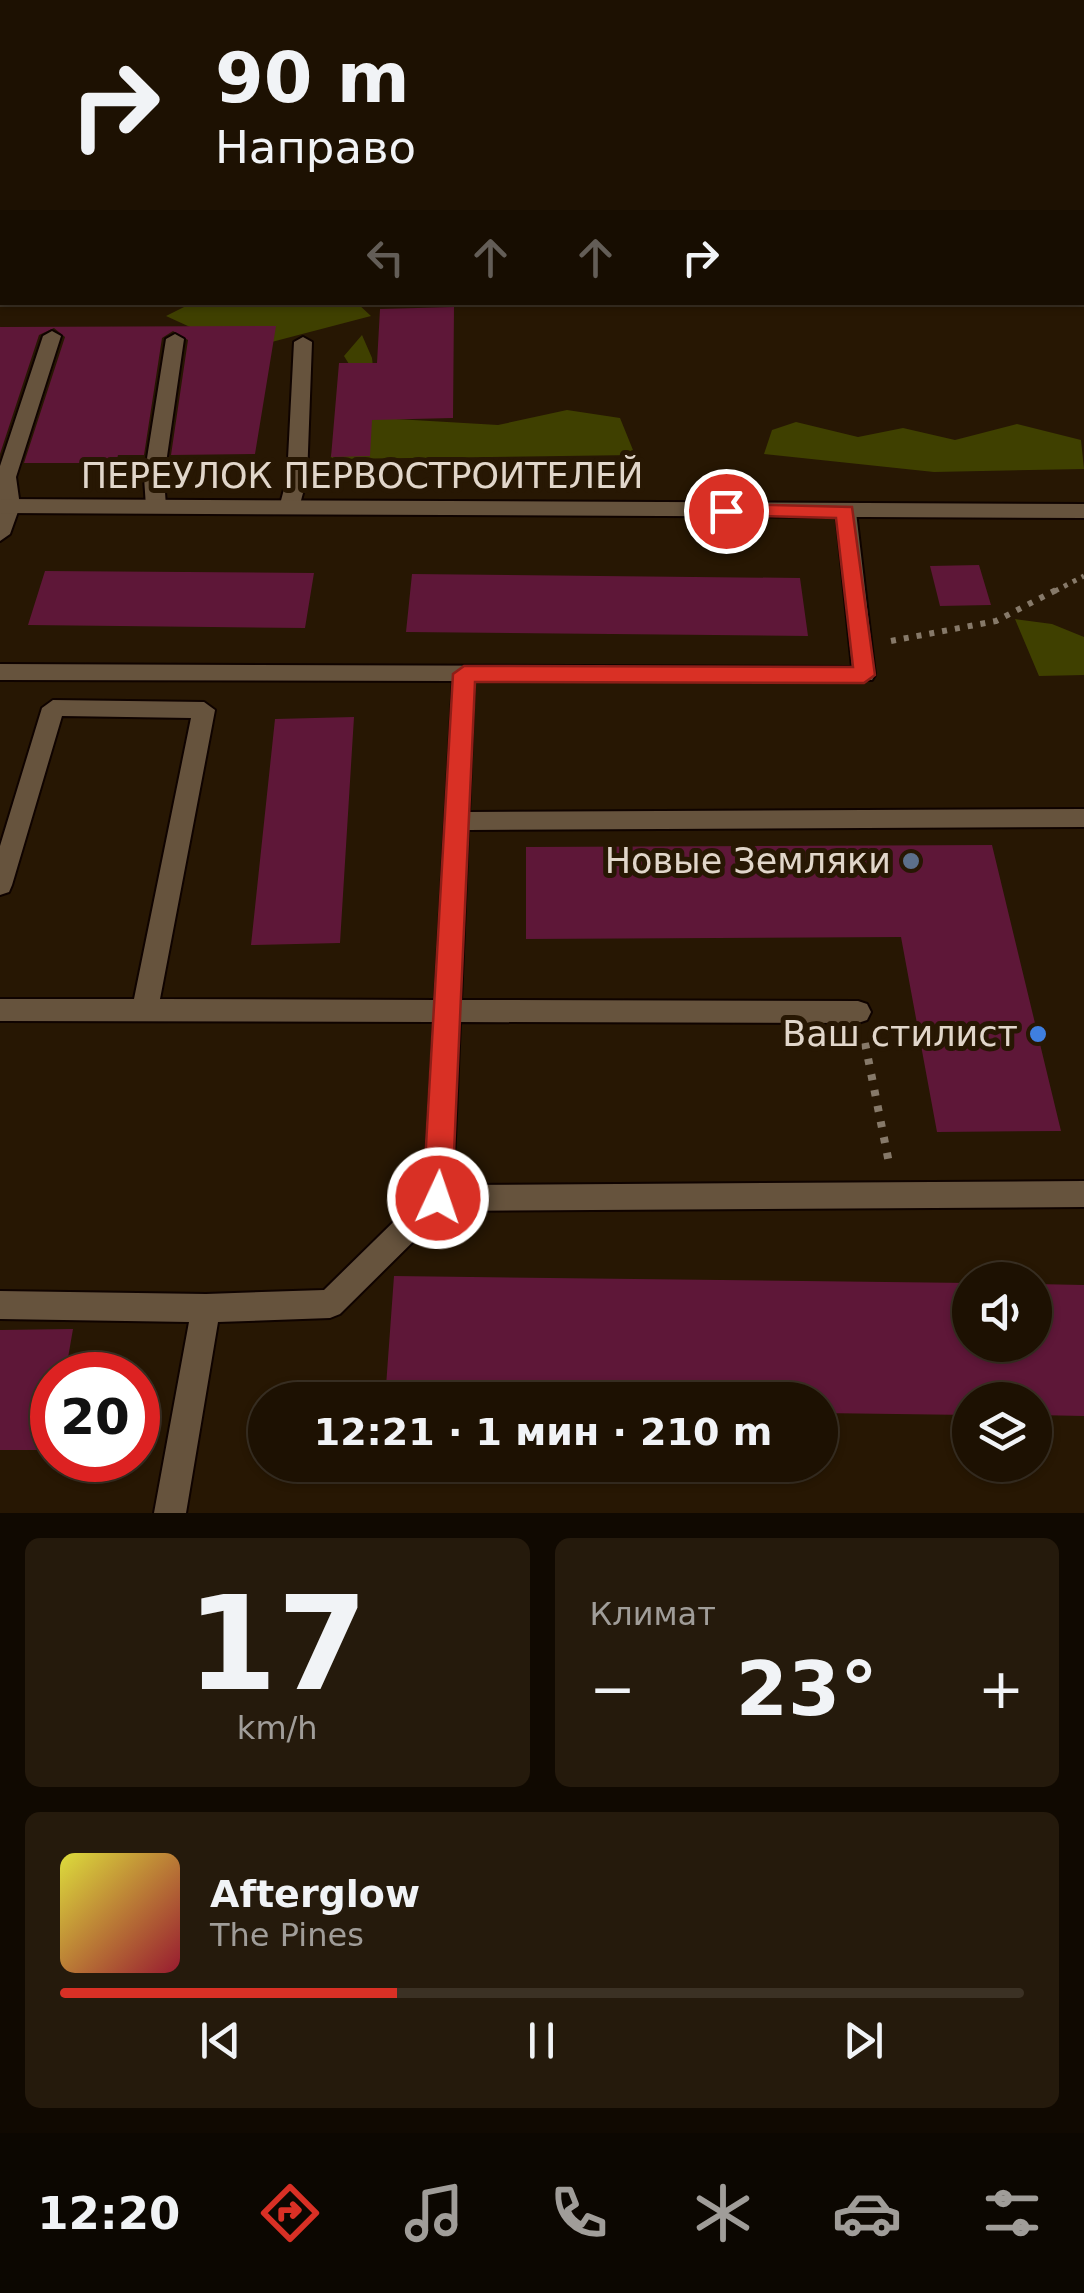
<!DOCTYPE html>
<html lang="ru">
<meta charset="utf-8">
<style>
:root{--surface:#1d1102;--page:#251a0c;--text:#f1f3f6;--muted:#a09d99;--line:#3b3124;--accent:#d93025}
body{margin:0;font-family:"DejaVu Sans",sans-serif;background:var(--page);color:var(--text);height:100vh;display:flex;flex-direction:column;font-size:38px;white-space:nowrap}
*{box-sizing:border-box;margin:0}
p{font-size:32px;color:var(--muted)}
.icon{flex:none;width:55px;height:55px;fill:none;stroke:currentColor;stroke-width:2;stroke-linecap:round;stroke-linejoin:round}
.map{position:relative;height:1513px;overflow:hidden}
.details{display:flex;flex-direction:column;gap:25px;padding:25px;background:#100901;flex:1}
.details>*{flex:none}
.top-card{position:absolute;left:0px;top:0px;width:1085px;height:305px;box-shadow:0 2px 8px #0004,0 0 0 2px var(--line);background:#1d1102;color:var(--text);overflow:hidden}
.tools{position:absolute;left:952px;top:1262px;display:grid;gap:20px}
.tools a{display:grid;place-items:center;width:100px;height:100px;border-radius:50%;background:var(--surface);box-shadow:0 2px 8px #0004,0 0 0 2px var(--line);font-size:50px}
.speed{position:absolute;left:30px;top:1352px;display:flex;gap:20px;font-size:50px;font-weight:700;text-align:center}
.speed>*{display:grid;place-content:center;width:130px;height:130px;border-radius:50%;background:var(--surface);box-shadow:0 2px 8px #0004,0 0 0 2px var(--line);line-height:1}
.speed .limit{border:15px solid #d22;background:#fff;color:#111}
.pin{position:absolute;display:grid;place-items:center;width:85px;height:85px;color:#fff;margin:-42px;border:5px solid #fff;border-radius:50%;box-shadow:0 2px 10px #0007}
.me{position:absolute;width:110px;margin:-55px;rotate:3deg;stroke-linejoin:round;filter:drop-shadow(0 0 8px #0008)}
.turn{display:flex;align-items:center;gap:35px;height:210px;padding:0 50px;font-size:45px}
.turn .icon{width:130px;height:130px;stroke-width:2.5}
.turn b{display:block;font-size:70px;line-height:85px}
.lanes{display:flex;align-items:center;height:95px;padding:0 50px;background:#0003;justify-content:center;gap:50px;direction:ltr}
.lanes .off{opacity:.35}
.big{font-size:75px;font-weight:700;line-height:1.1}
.details .card{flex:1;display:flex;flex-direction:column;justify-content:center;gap:15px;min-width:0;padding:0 35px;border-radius:15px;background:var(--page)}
.details .dial{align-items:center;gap:0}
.dial b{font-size:130px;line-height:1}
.song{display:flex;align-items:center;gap:30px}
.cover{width:120px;height:120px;border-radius:15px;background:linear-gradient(135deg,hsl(60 70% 55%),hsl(350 70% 35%))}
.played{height:10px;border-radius:5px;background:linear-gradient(90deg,var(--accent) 35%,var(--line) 35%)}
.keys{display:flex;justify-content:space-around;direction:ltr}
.heat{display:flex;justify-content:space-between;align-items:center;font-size:55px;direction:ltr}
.details .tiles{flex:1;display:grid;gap:25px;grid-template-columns:1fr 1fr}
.card:last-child{grid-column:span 2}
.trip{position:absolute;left:248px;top:1382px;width:590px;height:100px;border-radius:50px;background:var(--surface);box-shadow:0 2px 8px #0004,0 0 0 2px var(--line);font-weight:700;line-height:100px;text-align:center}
.dock{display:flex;height:160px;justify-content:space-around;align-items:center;background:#0c0701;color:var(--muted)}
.dock .icon{width:70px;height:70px}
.dock .active{color:var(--accent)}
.dock b{font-size:45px;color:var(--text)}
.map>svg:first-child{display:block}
.industrial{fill:#2f1c19}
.green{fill:#3f4000}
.building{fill:#5e1738}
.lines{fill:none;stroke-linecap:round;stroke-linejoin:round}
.service-casing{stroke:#0f0300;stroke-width:4}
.minor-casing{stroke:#0f0300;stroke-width:4}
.path-far2{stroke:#867969;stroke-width:5;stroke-dasharray:4 6;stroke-linecap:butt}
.path-far1{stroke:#867969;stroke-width:6;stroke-dasharray:5 8;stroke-linecap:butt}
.path{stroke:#867969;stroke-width:8;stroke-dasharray:6 10;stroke-linecap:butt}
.service{fill:#66533d;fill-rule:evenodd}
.minor{fill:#66533d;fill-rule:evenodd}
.route{fill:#d93025;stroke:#8d1f18;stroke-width:2.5}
.service-dot{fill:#5c6f8a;stroke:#271703;stroke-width:4}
.shop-dot{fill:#3f7fe0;stroke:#271703;stroke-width:4}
.labels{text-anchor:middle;stroke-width:10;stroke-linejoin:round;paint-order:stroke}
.street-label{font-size:35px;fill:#e1d6ca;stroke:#271703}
.poi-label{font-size:35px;fill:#e1d6ca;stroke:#271703;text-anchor:end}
</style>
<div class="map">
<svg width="1084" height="1513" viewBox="0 0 1084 1513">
<rect width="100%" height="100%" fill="#271703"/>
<!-- industrial -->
<path class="industrial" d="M540,0H995L996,2H539Z"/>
<!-- green -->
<path class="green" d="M194,302L357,303L371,316L264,344L201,332L166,316Z
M362,335L372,358L379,418L498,425L567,410L620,418L635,455L330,459L357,377L344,356Z
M796,422L858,437L903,428L955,440L1017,424L1081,440L1084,469L934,472L764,454L772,430Z
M1015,619L1052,624L1084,637V675L1039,676Z"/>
<!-- building -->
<path class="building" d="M454,307L453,418L372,420L370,456L331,457L339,363H377L380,309Z
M276,326L255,454L171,455L188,340L173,331L162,338L144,455H118L116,463H24L65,337L54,328L39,335L0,454V327Z
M979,565L991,605L940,606L930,566Z
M45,571L314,573L305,628L28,625Z
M412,574L800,578L808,636L406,632Z
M354,717L340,943L251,945L275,719Z
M992,845L1061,1131L937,1132L901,937L526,939V847Z
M394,1276L970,1283V1345H1035V1284L1084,1285V1416L1035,1415V1400H970V1415L820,1413V1400H385Z
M73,1329L65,1375H52V1450H0V1330Z"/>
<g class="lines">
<defs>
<path id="service" d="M11,0H25V2H12Z
M1045,0H1059L1060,2H1047Z
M1082,145H1084V156H1082Z
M0,147H2V155H0Z
M52,331L61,336L16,477L20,506L10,534L0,541V466L43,336Z
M175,334L184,339L164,477L166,507L156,513L146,507L144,477L166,339Z
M303,337L312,342L307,478L299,508L289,514L279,508L287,478L294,342Z
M846,506L856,512L875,675L872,680L474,681L469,812L1084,809V827L468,830L461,1000L858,1001L867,1004L871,1012L867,1020L858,1023L460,1022L453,1185L1084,1181V1207L444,1211L340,1314L330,1318L218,1322L186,1513H154L189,1322L0,1319V1291L206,1294L324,1290L424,1192L434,1022L0,1021V999H134L191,718L62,716L12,885L9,892L0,895V846L42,708L53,700L204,702L215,710L160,999L435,1000L453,681L0,680V664L852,667L836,512Z"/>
<path id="minor" d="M0,499L1084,504V518L0,513Z"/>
</defs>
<!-- service casing -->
<use href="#service" class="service-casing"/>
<!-- minor casing -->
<use href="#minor" class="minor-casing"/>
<!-- path-far2 -->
<path class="path-far2" d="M1055,591L1084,576"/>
<!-- path-far1 -->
<path class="path-far1" d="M891,641L996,621L1060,588"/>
<!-- path -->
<path class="path" d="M865,1043L889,1163"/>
<!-- service -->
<use href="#service" class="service"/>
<!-- minor -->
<use href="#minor" class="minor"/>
</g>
<!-- route -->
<path class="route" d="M726,504L852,507L875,675L864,683L475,682L452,1198L448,1207L438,1211L427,1207L423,1198L453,674L464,666L853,667L836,518L719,515L716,511Z"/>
<!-- markers -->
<circle class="service-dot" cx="911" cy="861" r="10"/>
<circle class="shop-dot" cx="1038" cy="1034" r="10"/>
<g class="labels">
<!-- street labels -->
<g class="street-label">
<text x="362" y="488">ПЕРЕУЛОК ПЕРВОСТРОИТЕЛЕЙ</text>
</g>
<!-- poi labels -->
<g class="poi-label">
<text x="891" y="873">Новые Земляки</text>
<text x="1018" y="1046">Ваш стилист</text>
</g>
</g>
</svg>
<div class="tools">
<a><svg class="icon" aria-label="sound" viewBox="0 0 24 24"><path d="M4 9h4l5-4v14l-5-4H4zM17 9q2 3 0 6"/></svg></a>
<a><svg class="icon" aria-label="layers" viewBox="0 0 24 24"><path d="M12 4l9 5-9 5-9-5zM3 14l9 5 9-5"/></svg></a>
</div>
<div class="speed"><div class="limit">20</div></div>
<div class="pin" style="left:726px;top:511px;background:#d93025"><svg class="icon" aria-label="arrive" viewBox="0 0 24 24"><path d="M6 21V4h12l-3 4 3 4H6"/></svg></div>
<svg class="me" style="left:438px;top:1198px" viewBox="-20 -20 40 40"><circle r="17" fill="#d93025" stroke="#fff" stroke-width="3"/><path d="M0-11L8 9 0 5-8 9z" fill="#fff"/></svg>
<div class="trip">12:21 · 1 мин · 210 m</div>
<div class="top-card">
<div class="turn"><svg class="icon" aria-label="right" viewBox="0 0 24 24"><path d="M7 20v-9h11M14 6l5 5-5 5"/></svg><div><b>90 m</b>Направо</div></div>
<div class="lanes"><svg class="icon off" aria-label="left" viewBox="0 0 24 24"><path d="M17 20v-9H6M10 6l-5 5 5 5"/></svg><svg class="icon off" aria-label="ahead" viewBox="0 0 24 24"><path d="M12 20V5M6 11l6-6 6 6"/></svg><svg class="icon off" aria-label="ahead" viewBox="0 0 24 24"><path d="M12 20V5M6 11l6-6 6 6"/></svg><svg class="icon" aria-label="right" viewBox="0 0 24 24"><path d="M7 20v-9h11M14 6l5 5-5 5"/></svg></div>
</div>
</div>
<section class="details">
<div class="tiles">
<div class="card dial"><b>17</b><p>km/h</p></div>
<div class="card"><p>Климат</p>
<div class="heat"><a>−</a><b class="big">23°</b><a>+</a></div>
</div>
<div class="card">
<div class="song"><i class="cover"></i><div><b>Afterglow</b><p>The Pines</p></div></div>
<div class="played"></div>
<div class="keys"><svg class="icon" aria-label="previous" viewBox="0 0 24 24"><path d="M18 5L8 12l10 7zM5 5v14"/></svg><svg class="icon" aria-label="pause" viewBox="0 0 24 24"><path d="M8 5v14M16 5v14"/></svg><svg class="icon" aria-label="next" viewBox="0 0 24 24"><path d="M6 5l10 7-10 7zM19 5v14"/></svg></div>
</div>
</div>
</section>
<nav class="dock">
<b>12:20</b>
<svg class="icon active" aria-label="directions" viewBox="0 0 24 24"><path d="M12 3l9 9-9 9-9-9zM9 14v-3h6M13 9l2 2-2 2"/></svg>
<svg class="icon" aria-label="music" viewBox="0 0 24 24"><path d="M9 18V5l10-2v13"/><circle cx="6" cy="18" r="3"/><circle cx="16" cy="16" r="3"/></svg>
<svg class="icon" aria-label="phone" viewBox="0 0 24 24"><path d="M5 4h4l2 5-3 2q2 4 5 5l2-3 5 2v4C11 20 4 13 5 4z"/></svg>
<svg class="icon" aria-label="climate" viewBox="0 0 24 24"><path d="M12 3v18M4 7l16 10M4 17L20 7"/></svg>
<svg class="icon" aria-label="car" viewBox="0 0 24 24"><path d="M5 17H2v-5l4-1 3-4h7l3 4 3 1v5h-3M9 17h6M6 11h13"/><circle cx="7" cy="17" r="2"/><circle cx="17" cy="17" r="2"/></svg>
<svg class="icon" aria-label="filters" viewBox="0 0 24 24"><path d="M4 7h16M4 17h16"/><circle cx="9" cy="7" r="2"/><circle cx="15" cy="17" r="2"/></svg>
</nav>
